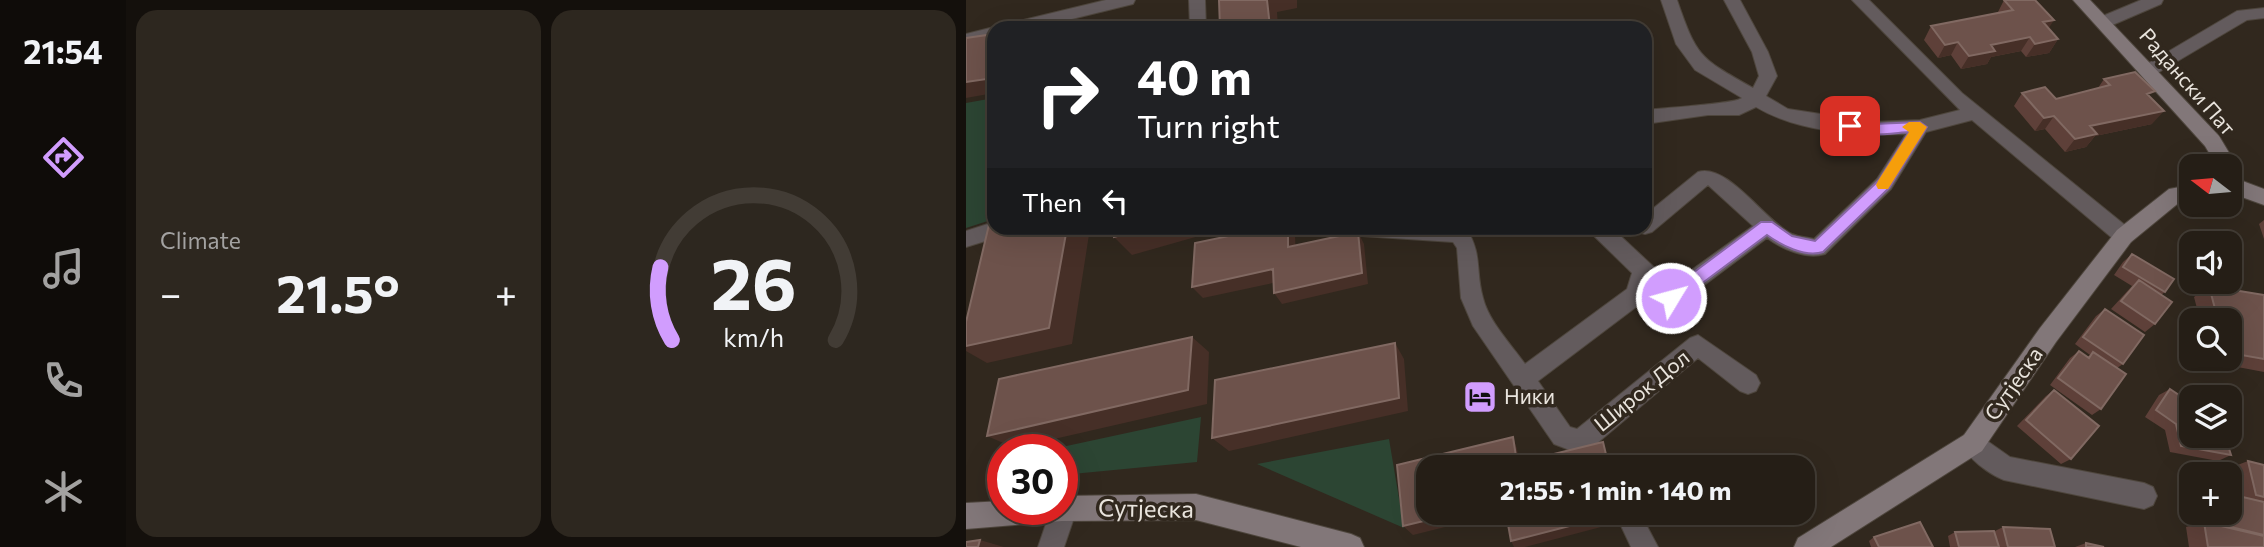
<!DOCTYPE html>
<meta charset="utf-8">
<style>
:root{--surface:#251e16;--page:#2d271f;--text:#f1f3f6;--muted:#a3a2a1;--line:#423c35;--accent:#d19dfe}
body{margin:0;font-family:Commissioner,sans-serif;background:var(--page);color:var(--text);height:100vh;display:flex;flex-direction:column;font-size:26px;white-space:nowrap}
*{box-sizing:border-box;margin:0}
p{font-size:23px;color:var(--muted)}
.icon{flex:none;width:38px;height:38px;fill:none;stroke:currentColor;stroke-width:2;stroke-linecap:round;stroke-linejoin:round}
.map{position:relative;flex:1;overflow:hidden}
.panel{display:flex;flex-direction:column;gap:10px;padding:10px;background:#14100c;width:840px}
.panel>*{flex:none}
.top-card{position:absolute;left:21px;top:21px;width:665px;height:214px;border-radius:21px;box-shadow:0 7px 28px #0002,0 0 0 2px var(--line);background:#202124;color:#fff;overflow:hidden}
.needle{width:46px;rotate:286deg}
.buttons{position:absolute;left:1213px;top:154px;display:grid;gap:14px}
.buttons a{display:grid;place-items:center;width:63px;height:63px;border-radius:14px;background:var(--surface);box-shadow:0 7px 28px #0002,0 0 0 2px var(--line);font-size:35px}
.speed{position:absolute;left:21px;top:434px;display:flex;gap:14px;font-size:35px;font-weight:700;text-align:center}
.speed>*{display:grid;place-content:center;width:91px;height:91px;border-radius:50%;background:var(--surface);box-shadow:0 7px 28px #0002,0 0 0 2px var(--line);line-height:1}
.speed .limit{border:10px solid #d22;background:#fff;color:#111}
.pin{position:absolute;display:grid;place-items:center;width:60px;height:60px;color:#fff;margin:-30px;border-radius:14px;box-shadow:0 4px 10px #0006}
.me{position:absolute;width:77px;margin:-38px;rotate:53deg;stroke-linejoin:round;filter:drop-shadow(0 0 5px #0008)}
.turn{display:flex;align-items:center;gap:24px;height:147px;padding:0 35px;font-size:32px}
.turn .icon{width:91px;height:91px;stroke-width:2.5}
.turn b{display:block;font-size:49px;line-height:60px}
.then{display:flex;align-items:center;height:66px;padding:0 35px;background:#0003;gap:14px;font-size:26px}
.big{font-size:52px;font-weight:700;line-height:1.1}
.panel .card{flex:1;display:flex;flex-direction:column;justify-content:center;gap:10px;min-width:0;padding:0 24px;border-radius:21px;background:var(--page)}
.panel .dial{align-items:center;gap:0}
.dial svg{height:182px;overflow:visible;fill:none;stroke:var(--line);stroke-width:7;stroke-linecap:round;text-anchor:middle}
.dial text{fill:var(--text);stroke:none}
.heat{display:flex;justify-content:space-between;align-items:center;font-size:38px;direction:ltr}
.panel .tiles{flex:1;display:grid;gap:10px;grid-template-columns:repeat(2,1fr)}
.trip{position:absolute;left:450px;top:455px;width:399px;height:70px;border-radius:21px;background:var(--surface);box-shadow:0 7px 28px #0002,0 0 0 2px var(--line);font-weight:700;line-height:70px;text-align:center}
main{display:flex;flex:1;min-height:0}
.dock{display:flex;flex-direction:column;width:126px;justify-content:space-around;align-items:center;background:#0f0c09;color:var(--muted)}
.dock .icon{width:49px;height:49px}
.dock .selected{color:var(--accent)}
.dock b{font-size:32px;color:var(--text)}
.map>svg:first-child{display:block}
.green{fill:#2c4533}
.lines{fill:none;stroke-linecap:round;stroke-linejoin:round}
.street-casing{stroke:#4e463d;stroke-width:2}
.secondary-casing{stroke:#4e463d;stroke-width:2}
.street{fill:#635b5d;fill-rule:evenodd}
.secondary{fill:#827779;fill-rule:evenodd}
.wall{fill:#5e4039}
.shaded-wall{fill:#462f27}
.building{fill:#6d524b;stroke:#816962;stroke-width:2}
.route{fill:#d19dfe;stroke:#8866a5;stroke-width:2}
.slow{fill:#f59e0b}
.labels{text-anchor:middle;stroke-width:7;stroke-linejoin:round;paint-order:stroke}
.street-label{font-size:21px;fill:#e9e4dd;stroke:#31281e}
.poi-label{font-size:21px;fill:#e9e4dd;stroke:#31281e;text-anchor:start}
.near-street-label{font-size:24px;fill:#e9e4dd;stroke:#31281e}
</style>
<main>
<nav class="dock">
<b>21:54</b>
<svg class="icon selected" aria-label="directions" viewBox="0 0 24 24"><path d="M12 3l9 9-9 9-9-9zM9 14v-3h6M13 9l2 2-2 2"/></svg>
<svg class="icon" aria-label="music" viewBox="0 0 24 24"><path d="M9 18V5l10-2v13"/><circle cx="6" cy="18" r="3"/><circle cx="16" cy="16" r="3"/></svg>
<svg class="icon" aria-label="phone" viewBox="0 0 24 24"><path d="M5 4h4l2 5-3 2q2 4 5 5l2-3 5 2v4C11 20 4 13 5 4z"/></svg>
<svg class="icon" aria-label="climate" viewBox="0 0 24 24"><path d="M12 3v18M4 7l16 10M4 17L20 7"/></svg>
</nav>
<section class="panel">
<div class="tiles">
<div class="card"><p>Climate</p>
<div class="heat"><a>−</a><b class="big">21.5°</b><a>+</a></div>
</div>
<div class="card dial"><svg viewBox="0 0 100 80">
<path d="M14 69A42 42 0 1 1 86 69"/>
<path d="M14 69A42 42 0 0 1 9 37" stroke="#d19dfe"/>
<text x="50" y="56" font-size="32" font-weight="700">26</text>
<text x="50" y="72" font-size="11">km/h</text>
</svg></div>
</div>
</section>
<div class="map">
<svg width="1298" height="547" viewBox="0 0 1298 547">
<rect width="100%" height="100%" fill="#31281e"/>
<!-- green -->
<path class="green" d="M28,98V219L0,228V103Z
M235,417L231,462L96,475V450H82Z
M423,439L438,528L291,464Z"/>
<g class="lines">
<defs>
<path id="street" d="M140,0H169L167,4L69,28H39L41,24Z
M223,0H239L240,28H224Z
M695,0H711C731,58 734,58 787,88L793,76L786,52L758,0H774L802,52L811,76L800,96L822,109L907,122L954,120L994,110L886,0H903L996,93L1165,230L1168,236L1165,242L1158,244L1151,242L1006,120L960,132L925,189L859,254C840,260 816,249 801,238L713,304C699,309 692,298 682,289L678,301L572,381L604,427L611,429L724,338L732,335L790,375L794,383L790,391L782,394L774,391L732,358L623,450L614,454L588,444L507,326L495,298L491,248L487,242L396,236L389,234L386,228H500C517,255 509,270 517,298C523,322 545,344 559,364L661,289L666,273L626,234L623,228H646L706,284L787,226L742,185L686,232L679,234L672,232L670,228H679V215L732,172C761,162 800,222 826,234C833,237 841,237 848,239L911,179L940,134C891,136 832,132 790,107L773,115H742L679,124V110C695,108 768,104 776,98L729,70L710,44Z
M1175,0H1197L1195,4L1144,26L1138,27L1130,22L1132,18Z
M1298,8V18L1281,20L1188,75H1176L1173,71L1176,67L1271,11Z
M28,27V39L0,46V34Z
M28,222V228H45L42,234L0,247V231Z
M1007,431L1044,457L1178,483L1187,487L1191,496L1187,505L1178,509L1038,480C1023,474 1001,458 995,443L998,435Z
M98,496L107,500L111,509L98,547H72L85,509H96Z
M649,513H674L692,547H665Z"/>
<path id="secondary" d="M1107,0H1124L1253,136L1271,166L1268,171L1264,172V166H1251L1239,146Z
M1274,180L1298,189V205L1273,196H1264V182Z
M1225,185V201H1215L1165,242L1090,342L1016,451L865,547H828L832,538L998,435L1074,328L1151,230L1203,189Z
M230,494L385,534L394,538L398,547H335L230,520L96,521L0,529V503L37,501V509H96V496Z"/>
</defs>
<!-- street casing -->
<use href="#street" class="street-casing"/>
<!-- secondary casing -->
<use href="#secondary" class="secondary-casing"/>
<!-- street -->
<use href="#street" class="street"/>
<!-- secondary -->
<use href="#secondary" class="secondary"/>
</g>
<!-- wall -->
<path class="wall" d="M1038,0L1083,29L1092,39L1083,53L1060,57L1055,51L1025,57L1021,64L995,69L985,55L972,58L958,40L965,26L1031,14Z
M1138,79L1184,97L1186,124L1129,136L1120,147L1099,152L1079,129L1069,131L1048,106L1056,93L1090,99L1132,88Z
M1298,220V239L1293,224Z
M1166,254L1199,292L1195,295L1189,324L1179,332L1145,309L1166,286L1148,275L1157,262Z
M1243,286L1298,295V372L1245,362L1244,359H1264V320H1234L1228,297Z
M1139,309L1157,364L1151,368L1135,409L1126,415L1084,385L1104,358L1113,351L1121,357L1124,355L1109,344L1130,316Z
M1204,389L1265,455L1252,461L1204,452L1199,430L1179,417L1193,395Z
M1088,390L1105,459L1095,464L1051,426L1080,396Z
M1282,461L1298,465V547H1223L1220,527L1238,522L1251,525L1249,513H1264L1276,497L1269,466Z
M1037,527L1089,547H984L982,536L989,532L1029,531Z
M908,537L967,547H905L903,541Z
M1120,543L1138,547H1109Z"/>
<!-- shaded-wall -->
<path class="shaded-wall" d="M301,0H331V8L311,12L312,28H297Z
M1088,20L1079,34L1077,22Z
M1064,37L1055,51L1025,57L1021,64L995,69L1003,56L1025,45Z
M1092,39L1083,53L1060,57L1069,44Z
M992,42L985,55L972,58L979,45Z
M28,78V93L0,98V82Z
M1198,111L1186,124L1129,136L1120,147L1099,152L1109,139L1124,126Z
M1088,116L1079,129L1069,131L1078,118Z
M101,228H124L106,344L21,363L0,351V346Z
M181,228H232L233,236L166,255L148,237Z
M322,228H324L329,235L330,259L322,247Z
M392,232L398,244L402,284L316,304L308,293Z
M307,269L316,281L237,298L226,287Z
M226,337L243,352L241,404L49,448L21,436Z
M429,343L438,359L442,411L263,451L246,438Z
M547,437L551,449L554,467L551,463Z
M491,513H535L447,535L437,526Z
M655,513L654,522L559,547H548L545,541Z
M14,540L38,547H12Z"/>
<!-- building -->
<path class="building" d="M253,0H301L304,27L297,28H254Z
M1038,0H1069L1088,20L1077,22L1092,39L1069,44L1064,37L1025,45L1029,51L1003,56L992,42L979,45L965,26L1047,10Z
M28,34V78L0,82V38Z
M1169,72L1189,91L1181,94L1198,111L1124,126L1131,134L1109,139L1088,116L1078,118L1056,93L1079,87L1090,99L1144,85L1138,79Z
M26,212H28V228H101L83,328L0,346V322Z
M147,228H181L148,237Z
M301,228H322V247L392,232L396,273L308,293L307,269L226,287L229,243Z
M1166,254L1208,279L1199,292L1157,267Z
M1173,280L1206,302L1189,324L1155,301Z
M1243,286L1298,295V359L1264,353V320H1252Z
M1139,309L1178,335L1157,364L1117,337Z
M226,337L222,390L21,436L33,379Z
M429,343L433,398L246,438L249,380Z
M1113,351L1123,358L1127,352L1160,374L1135,409L1092,378Z
M1204,389L1222,401L1225,402V436H1259L1265,455L1215,446L1210,424L1190,410Z
M1088,390L1133,426L1105,459L1060,420Z
M547,437L551,463L637,442L643,467H462V513H491L437,526L431,465Z
M1282,461L1298,465V497L1290,495Z
M1264,494L1298,502V535L1265,527L1263,513Z
M540,513H654L545,541Z
M954,522L967,547H913L908,537Z
M1238,522L1298,536V547H1242Z
M1037,527L1084,529L1089,547H1042Z
M1028,531L1033,547H993L989,532Z
M14,540L12,547H0V542Z
M1120,543L1138,547H1120Z"/>
<!-- route -->
<path class="route" d="M884,121L907,124L954,122L961,127L923,188L857,252C839,258 815,245 801,235L711,302H700L697,298L700,293L795,222H806L826,236L849,241L913,180L943,132C926,133 890,140 878,126Z"/>
<!-- slow -->
<path class="slow" d="M943,122H954L961,127L922,189H912L910,185L912,181L943,132L936,127Z"/>
<!-- icons -->
<defs>
<symbol id="hotel-square" viewBox="-11 -11 22 22"><rect x="-9" y="-9" width="18" height="18" rx="4" fill="#d19dfe" stroke="#31281e"/><path d="M-6-4.5h1.5V1H6V5H4.5V3h-9V5H-6ZM-4 0a1.8 1.8 0 1 1 3.6 0ZM.5 0V-2.5h3Q6-2.5 6 0Z" fill="#111"/></symbol>
</defs>
<g fill-rule="evenodd">
<use href="#hotel-square" x="495" y="378" width="38" height="38"/>
</g>
<g class="labels">
<!-- street labels -->
<g class="street-label">
<text transform="translate(1221 82) rotate(49)" y="7">Радански Пат</text>
<text transform="translate(1048 384) rotate(-55)" y="7">Сутјеска</text>
<text transform="translate(676 391) rotate(-39)" y="7">Широк Дол</text>
</g>
<!-- poi labels -->
<g class="poi-label">
<text x="538" y="404">Ники</text>
</g>
<!-- near-street labels -->
<g class="near-street-label">
<text transform="translate(180 509) rotate(1)" y="8">Сутјеска</text>
</g>
</g>
</svg>
<div class="buttons">
<a><svg class="needle" viewBox="-14 -14 28 28"><path d="M0-13l5 13h-10z" fill="#e53935"/><path d="M0 13l5-13h-10z" fill="#a3a2a1"/></svg></a>
<a><svg class="icon" aria-label="sound" viewBox="0 0 24 24"><path d="M4 9h4l5-4v14l-5-4H4zM17 9q2 3 0 6"/></svg></a>
<a><svg class="icon" aria-label="search" viewBox="0 0 24 24"><circle cx="10" cy="10" r="6"/><path d="M15 15l6 6"/></svg></a>
<a><svg class="icon" aria-label="layers" viewBox="0 0 24 24"><path d="M12 4l9 5-9 5-9-5zM3 14l9 5 9-5"/></svg></a>
<a>+</a>
</div>
<div class="speed"><div class="limit">30</div></div>
<div class="pin" style="left:884px;top:126px;background:#d93025"><svg class="icon" aria-label="arrive" viewBox="0 0 24 24"><path d="M6 21V4h12l-3 4 3 4H6"/></svg></div>
<svg class="me" style="left:705px;top:298px" viewBox="-20 -20 40 40"><circle r="17" fill="#d19dfe" stroke="#fff" stroke-width="3"/><path d="M0-11L8 9 0 5-8 9z" fill="#fff"/></svg>
<div class="trip">21:55 · 1 min · 140 m</div>
<div class="top-card">
<div class="turn"><svg class="icon" aria-label="right" viewBox="0 0 24 24"><path d="M7 20v-9h11M14 6l5 5-5 5"/></svg><div><b>40 m</b>Turn right</div></div>
<div class="then">Then<svg class="icon" aria-label="left" viewBox="0 0 24 24"><path d="M17 20v-9H6M10 6l-5 5 5 5"/></svg></div>
</div>
</div>
</main>
